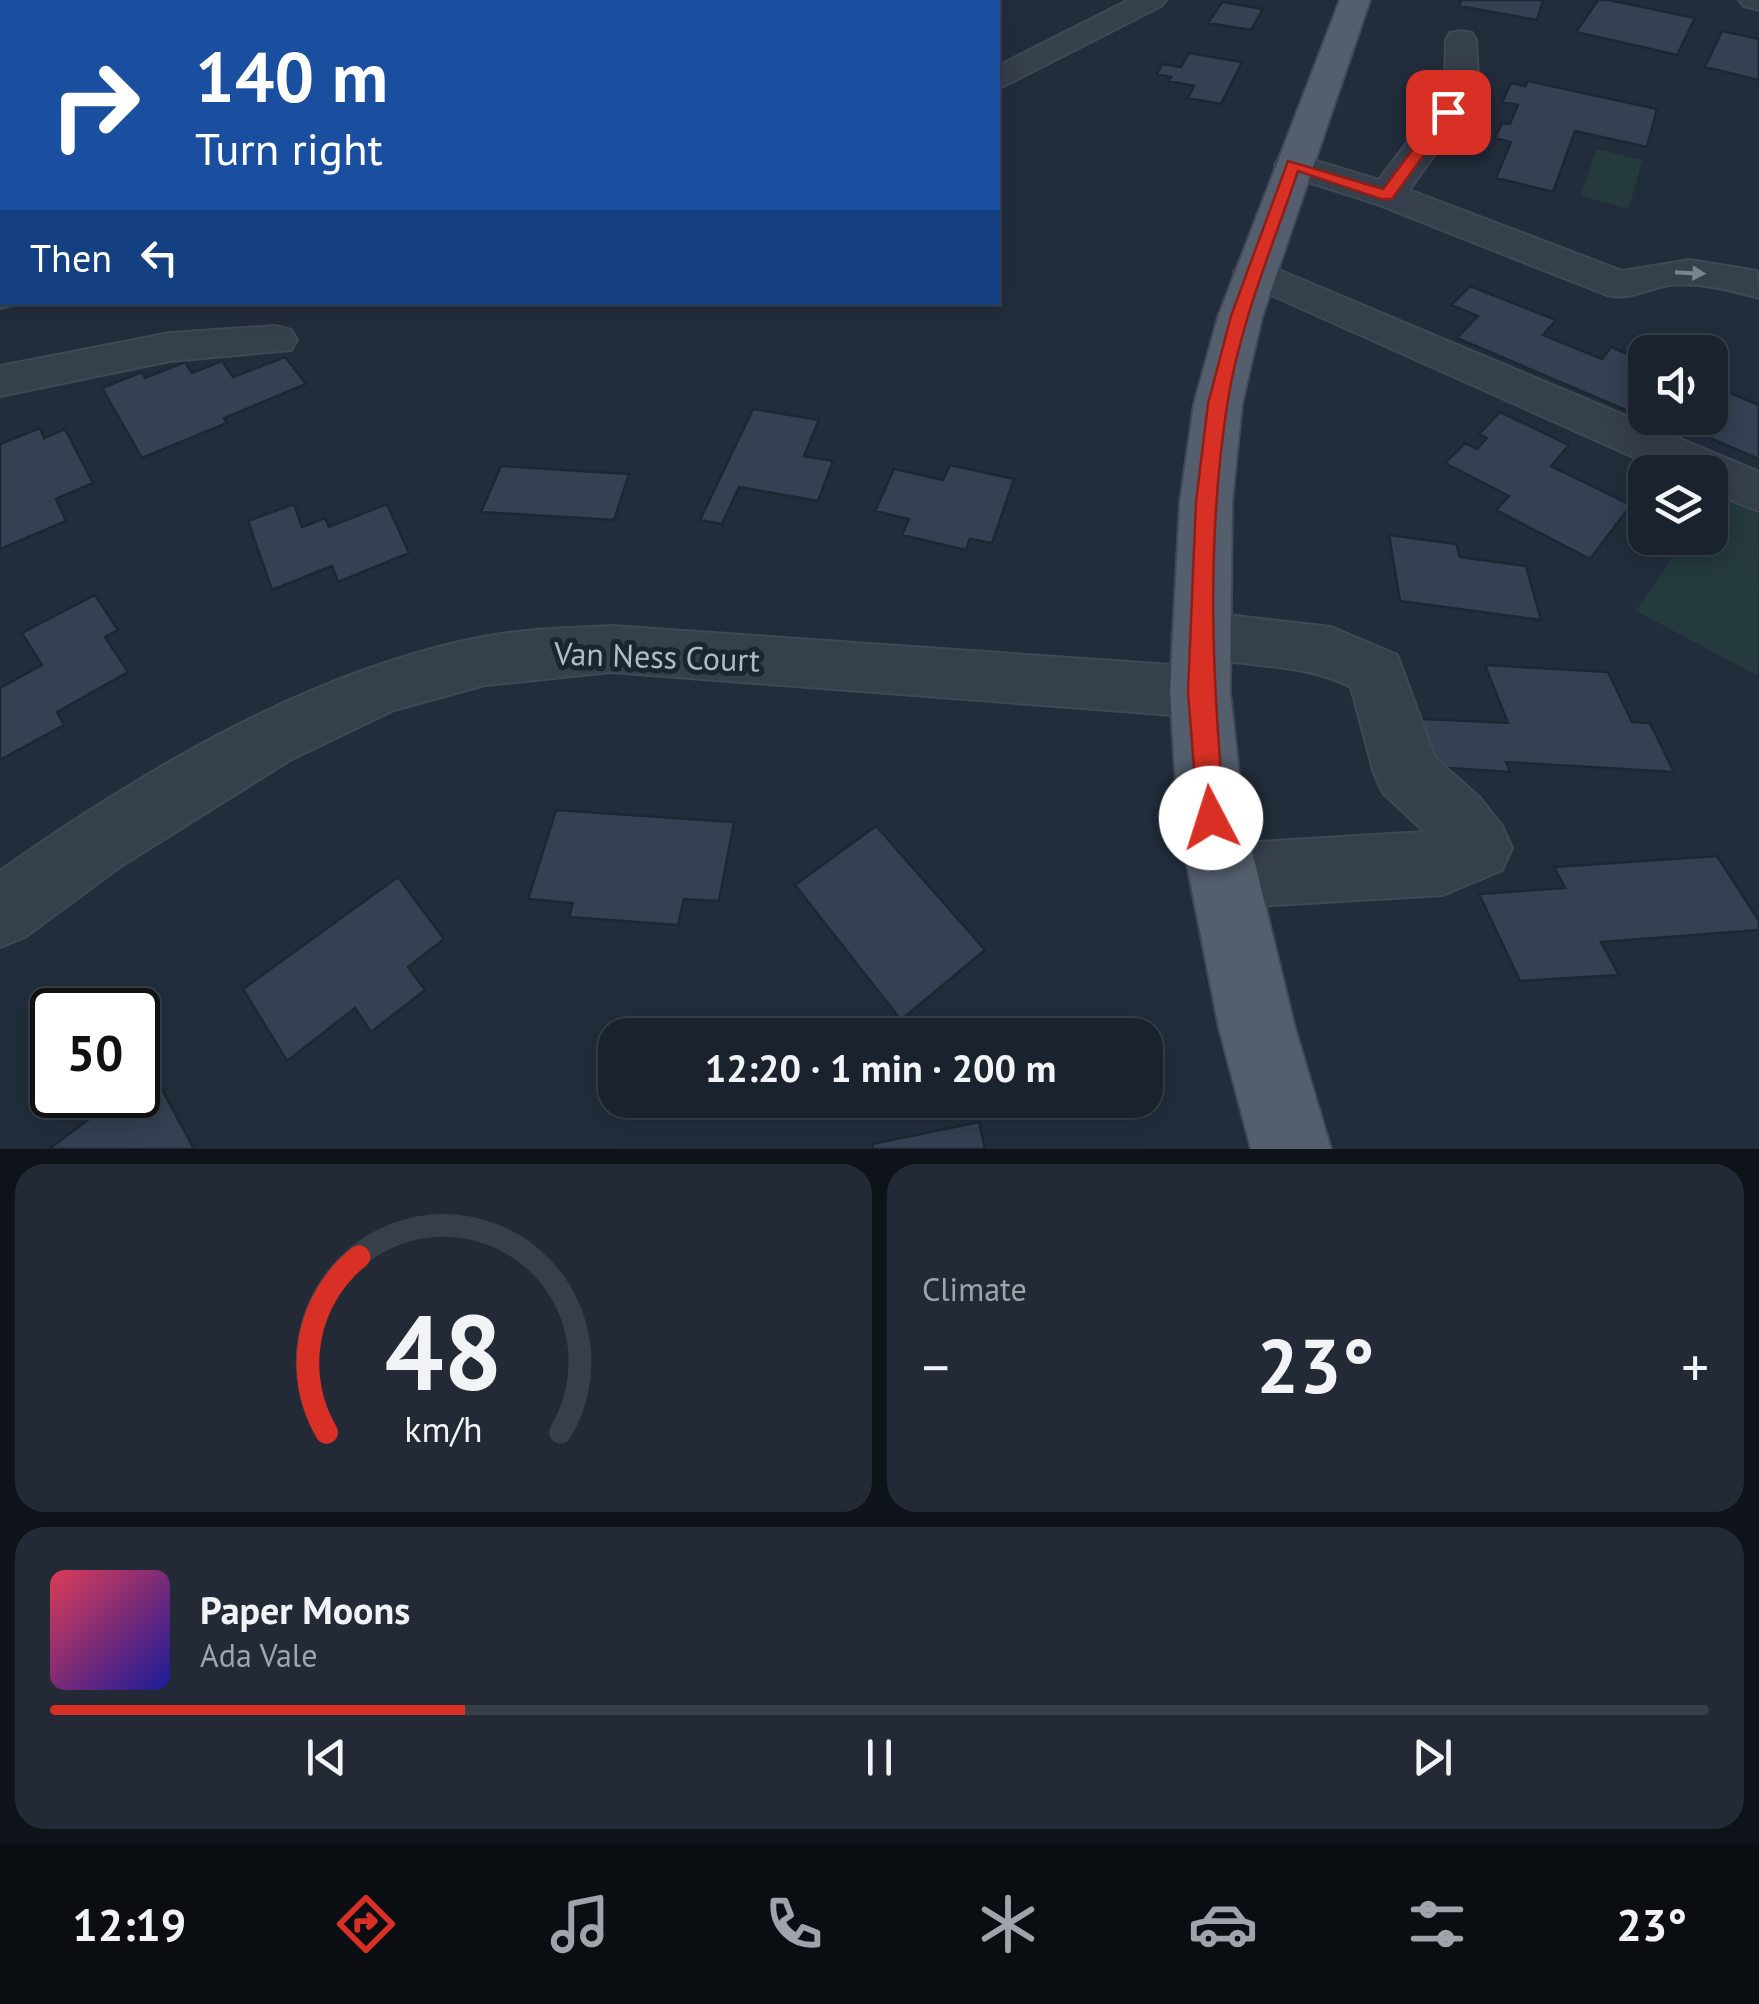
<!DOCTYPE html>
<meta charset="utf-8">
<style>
:root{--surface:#1a222d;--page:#232a35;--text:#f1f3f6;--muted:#9fa4aa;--line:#383f49;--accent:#d93025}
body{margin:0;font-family:"PT Sans",sans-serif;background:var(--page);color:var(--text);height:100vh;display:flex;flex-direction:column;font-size:38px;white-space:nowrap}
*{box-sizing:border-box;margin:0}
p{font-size:32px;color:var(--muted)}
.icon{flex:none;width:55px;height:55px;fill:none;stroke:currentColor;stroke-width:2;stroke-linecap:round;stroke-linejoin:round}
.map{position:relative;height:1149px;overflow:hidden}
.side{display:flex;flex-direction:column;gap:15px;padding:15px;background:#0e1319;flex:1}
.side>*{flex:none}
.hud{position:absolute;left:0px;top:0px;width:1000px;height:305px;box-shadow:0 5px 25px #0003,0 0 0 2px var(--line);background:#1a4fa0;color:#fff;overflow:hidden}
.controls{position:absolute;left:1628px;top:335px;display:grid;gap:20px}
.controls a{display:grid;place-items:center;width:100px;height:100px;border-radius:20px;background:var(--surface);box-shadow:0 5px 25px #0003,0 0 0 2px var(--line);font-size:50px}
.speed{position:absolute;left:30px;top:988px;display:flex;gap:20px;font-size:50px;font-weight:700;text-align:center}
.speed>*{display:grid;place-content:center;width:130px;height:130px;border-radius:50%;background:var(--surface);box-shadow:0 5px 25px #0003,0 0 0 2px var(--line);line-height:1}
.speed .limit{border:5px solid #111;border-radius:15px;background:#fff;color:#111}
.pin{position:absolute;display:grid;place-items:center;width:85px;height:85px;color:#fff;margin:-42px;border-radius:20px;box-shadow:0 5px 15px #0006}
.me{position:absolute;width:110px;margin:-55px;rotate:355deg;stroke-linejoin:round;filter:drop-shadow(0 0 8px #0008)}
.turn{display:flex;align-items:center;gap:35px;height:210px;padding:0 30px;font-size:45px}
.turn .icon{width:130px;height:130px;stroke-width:2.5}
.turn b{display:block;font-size:70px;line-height:85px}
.then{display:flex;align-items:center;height:95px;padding:0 30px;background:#0003;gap:20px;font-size:38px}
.big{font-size:75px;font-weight:600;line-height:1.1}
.side .widget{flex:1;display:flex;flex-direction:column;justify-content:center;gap:15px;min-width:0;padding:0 35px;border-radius:30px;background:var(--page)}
.side .dial{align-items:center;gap:0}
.dial svg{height:260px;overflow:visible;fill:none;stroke:var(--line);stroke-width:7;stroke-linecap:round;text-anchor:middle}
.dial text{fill:var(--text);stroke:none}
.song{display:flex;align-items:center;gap:30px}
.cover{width:120px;height:120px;border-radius:15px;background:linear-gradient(135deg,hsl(350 70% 55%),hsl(240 70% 35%))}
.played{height:10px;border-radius:5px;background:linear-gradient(90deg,var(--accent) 25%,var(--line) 25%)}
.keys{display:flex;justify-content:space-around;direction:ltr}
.heat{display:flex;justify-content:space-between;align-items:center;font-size:55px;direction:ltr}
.side .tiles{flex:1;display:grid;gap:15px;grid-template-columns:1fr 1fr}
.widget:last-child{grid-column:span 2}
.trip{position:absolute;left:598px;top:1018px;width:565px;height:100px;border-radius:30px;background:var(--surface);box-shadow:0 5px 25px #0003,0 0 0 2px var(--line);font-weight:600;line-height:100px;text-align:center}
.menu{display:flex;height:160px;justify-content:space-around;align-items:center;background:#0a0e12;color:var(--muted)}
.menu .icon{width:70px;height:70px}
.menu .on{color:var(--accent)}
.menu b{font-size:45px;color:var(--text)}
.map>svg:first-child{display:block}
.green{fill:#243a3d}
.building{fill:#344152;stroke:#1d2633;stroke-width:2.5}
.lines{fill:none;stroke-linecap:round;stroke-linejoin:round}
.minor-casing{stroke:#3f4855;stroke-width:4}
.major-casing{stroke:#3f4855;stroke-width:4}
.minor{fill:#363f4c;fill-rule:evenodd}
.major{fill:#545e6d;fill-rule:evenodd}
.oneway{fill:#7a8390}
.route{fill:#d93025;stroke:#8d1f18;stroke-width:2.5}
.labels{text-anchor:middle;stroke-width:10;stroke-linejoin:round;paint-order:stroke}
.street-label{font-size:32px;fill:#b1bac8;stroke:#1b2431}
</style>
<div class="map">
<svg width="1759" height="1149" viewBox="0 0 1759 1149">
<rect width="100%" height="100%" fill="#222d3c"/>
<!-- green -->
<path class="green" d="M1596,149L1642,160L1629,209L1581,196Z
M1710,483L1759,505L1758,676L1636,611L1685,538H1710Z"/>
<!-- building -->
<path class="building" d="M1461,0H1543L1537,20L1459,6Z
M1598,0H1609L1695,18L1677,55L1576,32Z
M1222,2L1263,9L1251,30L1208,23Z
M1722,31L1759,39V80L1705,67Z
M1189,53L1242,62L1221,104L1188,98L1194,86L1168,81L1171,77L1157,74L1162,64L1181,67Z
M1528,81L1657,109L1647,147L1575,131L1553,192L1496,178L1511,142L1495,138L1502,123L1510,124L1518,105L1502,102L1511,83L1525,86Z
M1470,286L1556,320L1543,335L1602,359L1611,347L1645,361V388L1628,411L1457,338L1478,316L1451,305Z
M285,357L306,384L224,418L227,423L142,458L102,388L142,372L145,378L185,362L192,373L222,361L233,377Z
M1718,388L1759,405V459L1691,430L1699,418H1710V401Z
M753,409L819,420L804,456L833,461L818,501L739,487L722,524L700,520Z
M1500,412L1569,445L1551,466L1631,505L1590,559L1496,510L1509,496L1445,463L1465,443L1477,449L1487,438L1479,434Z
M40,428L44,438L65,429L93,483L56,499L66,521L0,549V444Z
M950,465L1014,479L992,543L970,539L966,550L902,535L909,519L875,511L894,469L943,480Z
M501,466L629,474L614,520L481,512Z
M294,504L302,527L325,518L329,527L387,504L409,553L338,582L332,566L272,590L248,521Z
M1389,535L1456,544L1460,557L1526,566L1541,620L1400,601Z
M95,595L118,630L105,637L128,672L57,712L64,725L0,760V688L42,665L22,633Z
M1485,665L1608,672L1632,722L1650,723L1674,772L1506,762L1510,772L1418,766L1403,718L1508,723Z
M556,810L734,822L719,901L684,899L678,925L569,917L573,903L528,899Z
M876,826L985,950L901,1020L795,885Z
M1717,856L1759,921V930L1601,942L1619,975L1520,981L1479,894L1565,888L1554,867Z
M398,877L444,939L408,967L425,990L371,1032L355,1008L287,1061L243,989Z
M152,1071L194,1149H49L121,1095H138V1082Z
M979,1122L985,1149H873L872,1144Z"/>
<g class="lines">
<defs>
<path id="minor" d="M753,0H788L790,2H755Z
M1129,0H1166L1161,6L998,89V66Z
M1739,0H1759V10L1744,6Z
M1461,31L1472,33L1476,40L1479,93L1409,190L1622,271L1690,260L1757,271L1759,298C1729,290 1702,282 1670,285C1647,288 1631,301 1607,295L1374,203L1280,173L1275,165L1280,157L1293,154L1379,180L1445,92L1446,40L1450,33Z
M1255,260L1759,472V511L1710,492V472H1667L1240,281L1234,272L1240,263Z
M0,282L2,302L17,304L0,308Z
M275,326L291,330L297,340L291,350L170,361L0,396V366L170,333Z
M1201,612L1331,627L1397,655L1435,758L1479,797L1502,826L1512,848L1502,870L1443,895L1224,908L1200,899L1190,876L1200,853L1224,844L1425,832L1383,793L1374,773L1351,687C1295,659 1239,670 1181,651L1172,635L1181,619Z
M612,626L1200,667L1221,674L1230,692L1221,710L1200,717L612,672L485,685L394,710L290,760L121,866L25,937L0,947V871C142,771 311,670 483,637C526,629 569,628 612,626Z"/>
<path id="major" d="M1340,0H1370L1262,317L1242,404L1232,502L1230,692L1244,818L1295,1028L1331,1149H1251L1219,1028L1178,818L1170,692L1180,502L1194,404L1218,317Z"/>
</defs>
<!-- minor casing -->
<use href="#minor" class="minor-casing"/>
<!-- major casing -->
<use href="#major" class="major-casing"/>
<!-- minor -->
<use href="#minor" class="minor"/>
<!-- major -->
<use href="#major" class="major"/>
</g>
<!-- one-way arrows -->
<defs><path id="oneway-solid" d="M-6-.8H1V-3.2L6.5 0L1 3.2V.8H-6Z" transform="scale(2.5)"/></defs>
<use class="oneway" href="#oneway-solid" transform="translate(1690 273) rotate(3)"/>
<!-- route -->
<path class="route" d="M1443,109L1455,112L1392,199H1381L1298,171C1272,248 1239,325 1227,406C1206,542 1212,682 1225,818L1221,827L1211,831L1202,827L1198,818L1188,692L1196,502L1208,404L1231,316L1288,161L1383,189Z"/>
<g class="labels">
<!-- street labels -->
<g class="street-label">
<text transform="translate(657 657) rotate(2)" y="11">Van Ness Court</text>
</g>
</g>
</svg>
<div class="controls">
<a><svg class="icon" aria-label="sound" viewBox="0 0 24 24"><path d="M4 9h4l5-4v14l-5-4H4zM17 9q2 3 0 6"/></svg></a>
<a><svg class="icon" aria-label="layers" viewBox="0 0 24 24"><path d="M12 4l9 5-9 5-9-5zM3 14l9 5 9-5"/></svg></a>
</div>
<div class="speed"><div class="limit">50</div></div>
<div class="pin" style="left:1448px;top:112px;background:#d93025"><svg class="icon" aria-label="arrive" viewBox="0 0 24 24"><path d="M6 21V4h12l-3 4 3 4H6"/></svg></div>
<svg class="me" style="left:1211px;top:818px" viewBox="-20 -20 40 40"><circle r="19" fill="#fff"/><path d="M0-13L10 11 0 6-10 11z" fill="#d93025"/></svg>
<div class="trip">12:20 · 1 min · 200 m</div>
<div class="hud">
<div class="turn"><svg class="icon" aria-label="right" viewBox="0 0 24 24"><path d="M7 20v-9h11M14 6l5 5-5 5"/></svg><div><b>140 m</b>Turn right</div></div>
<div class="then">Then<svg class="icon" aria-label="left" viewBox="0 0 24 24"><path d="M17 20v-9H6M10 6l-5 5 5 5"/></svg></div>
</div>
</div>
<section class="side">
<div class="tiles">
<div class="widget dial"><svg viewBox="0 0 100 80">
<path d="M14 69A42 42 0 1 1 86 69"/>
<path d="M14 69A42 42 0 0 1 24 15" stroke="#d93025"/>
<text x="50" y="56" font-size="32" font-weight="700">48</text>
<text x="50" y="72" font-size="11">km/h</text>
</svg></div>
<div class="widget"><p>Climate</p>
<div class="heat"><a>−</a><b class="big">23°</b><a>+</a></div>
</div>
<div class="widget">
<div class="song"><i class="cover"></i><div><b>Paper Moons</b><p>Ada Vale</p></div></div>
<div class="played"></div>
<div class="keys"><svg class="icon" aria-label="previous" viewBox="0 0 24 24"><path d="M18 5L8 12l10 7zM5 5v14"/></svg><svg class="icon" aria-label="pause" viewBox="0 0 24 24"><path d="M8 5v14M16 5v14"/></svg><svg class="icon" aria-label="next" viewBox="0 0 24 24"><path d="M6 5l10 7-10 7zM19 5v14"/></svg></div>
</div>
</div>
</section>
<nav class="menu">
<b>12:19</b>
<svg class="icon on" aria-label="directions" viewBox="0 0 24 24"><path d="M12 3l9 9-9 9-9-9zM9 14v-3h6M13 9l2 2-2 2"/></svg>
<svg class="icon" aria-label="music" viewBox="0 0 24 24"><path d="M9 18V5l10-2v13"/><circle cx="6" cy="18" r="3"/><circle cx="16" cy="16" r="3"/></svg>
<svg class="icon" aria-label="phone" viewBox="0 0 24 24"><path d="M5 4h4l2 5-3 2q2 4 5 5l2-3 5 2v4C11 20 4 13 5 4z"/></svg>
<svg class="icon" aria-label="climate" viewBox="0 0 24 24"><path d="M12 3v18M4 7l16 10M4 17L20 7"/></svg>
<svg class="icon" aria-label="car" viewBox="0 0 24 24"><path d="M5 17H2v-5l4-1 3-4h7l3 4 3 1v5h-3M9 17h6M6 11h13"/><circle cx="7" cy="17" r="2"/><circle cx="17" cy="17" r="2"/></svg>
<svg class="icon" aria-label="filters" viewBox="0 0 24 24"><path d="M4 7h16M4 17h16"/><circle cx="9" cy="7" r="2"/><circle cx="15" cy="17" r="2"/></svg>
<b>23°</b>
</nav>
